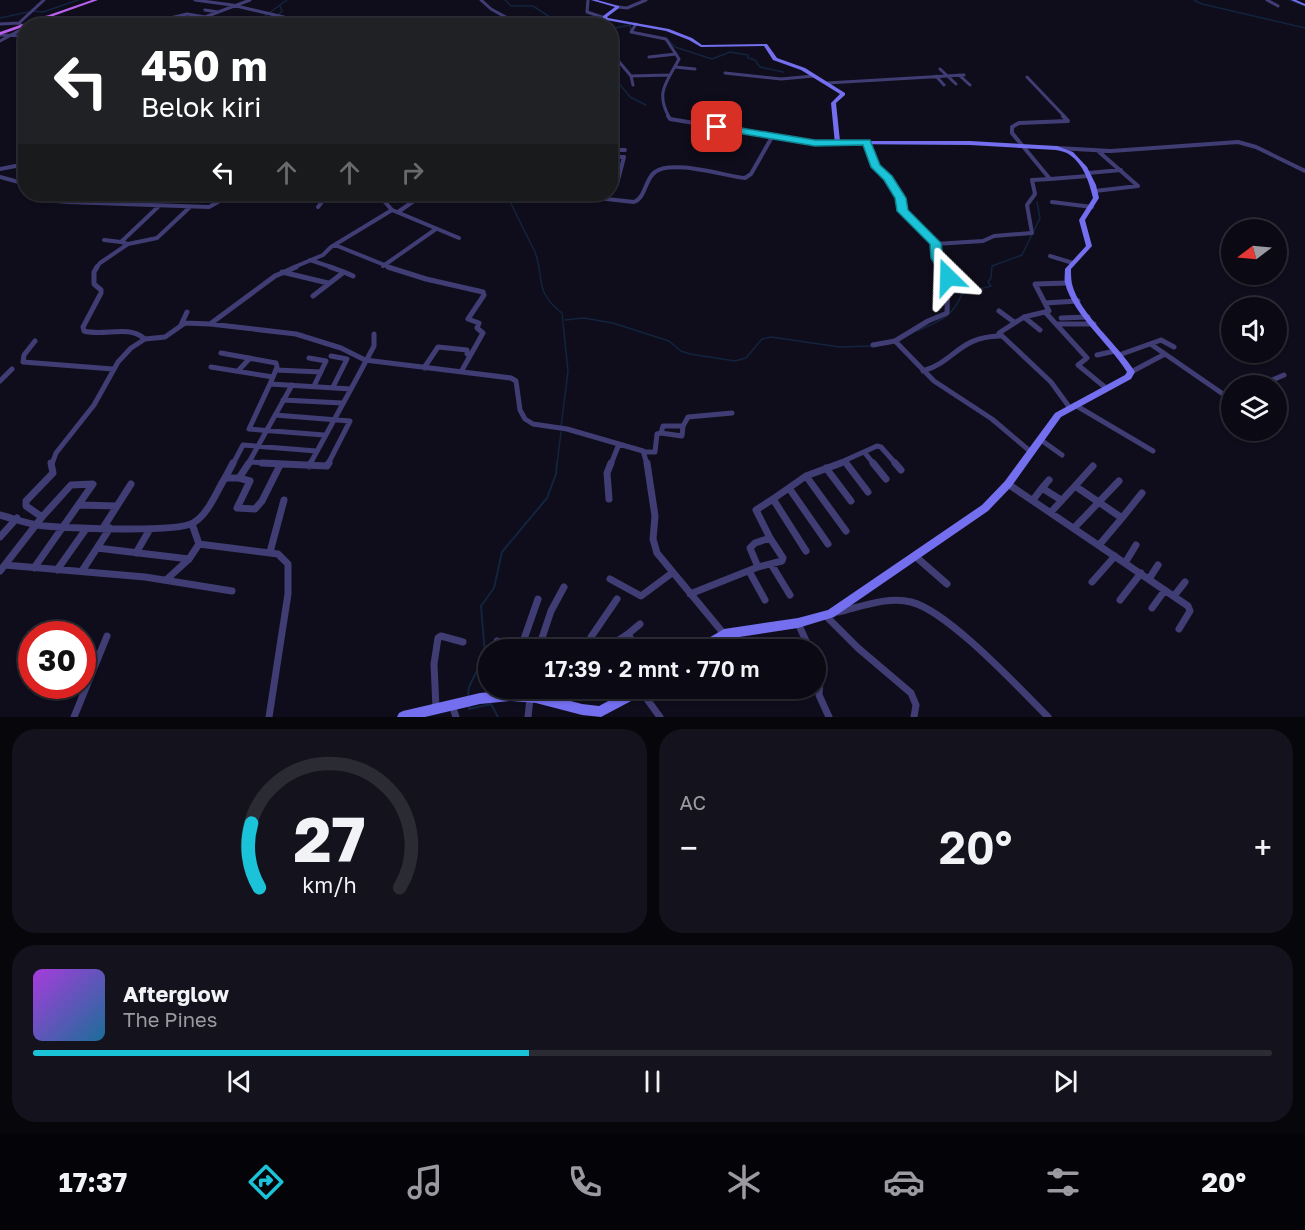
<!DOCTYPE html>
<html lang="id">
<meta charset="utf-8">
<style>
:root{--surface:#0b0a14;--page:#14131d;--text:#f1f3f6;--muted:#9a9aa0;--line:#2b2b34;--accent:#1ac3d8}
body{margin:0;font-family:"Golos Text",sans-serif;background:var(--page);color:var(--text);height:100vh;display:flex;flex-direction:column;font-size:22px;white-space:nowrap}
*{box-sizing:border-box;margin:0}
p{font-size:20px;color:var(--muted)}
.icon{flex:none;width:33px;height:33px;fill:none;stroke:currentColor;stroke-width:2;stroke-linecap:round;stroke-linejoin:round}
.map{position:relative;height:717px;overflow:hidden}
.sheet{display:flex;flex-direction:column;gap:12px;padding:12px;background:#06060b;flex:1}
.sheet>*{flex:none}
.guide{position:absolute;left:18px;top:18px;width:600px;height:183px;border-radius:24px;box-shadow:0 2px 4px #0004,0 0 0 2px var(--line);background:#202124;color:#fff;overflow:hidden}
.needle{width:39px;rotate:254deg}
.fabs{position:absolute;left:1221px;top:219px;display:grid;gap:12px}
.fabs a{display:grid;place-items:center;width:66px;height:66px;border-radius:50%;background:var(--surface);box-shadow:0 2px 4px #0004,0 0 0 2px var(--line);font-size:30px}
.speed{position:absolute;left:18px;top:621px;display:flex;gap:12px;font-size:30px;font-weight:700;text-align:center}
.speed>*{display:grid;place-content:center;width:78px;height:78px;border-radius:50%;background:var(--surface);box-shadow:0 2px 4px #0004,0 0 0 2px var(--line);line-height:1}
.speed .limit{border:9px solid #d22;background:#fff;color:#111}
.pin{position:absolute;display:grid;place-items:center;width:51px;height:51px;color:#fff;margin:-26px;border-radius:12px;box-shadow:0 3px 9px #0006}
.me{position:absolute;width:66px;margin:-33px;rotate:338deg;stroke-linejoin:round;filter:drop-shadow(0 0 4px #0008)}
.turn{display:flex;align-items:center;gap:21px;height:126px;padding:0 24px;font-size:27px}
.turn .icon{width:78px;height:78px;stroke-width:2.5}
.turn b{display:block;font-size:42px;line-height:51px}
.lanes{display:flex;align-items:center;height:57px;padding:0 24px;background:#0003;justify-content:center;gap:30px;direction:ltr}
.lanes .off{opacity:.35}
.big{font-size:45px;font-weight:600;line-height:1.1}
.sheet .card{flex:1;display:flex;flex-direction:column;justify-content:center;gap:9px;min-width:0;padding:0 21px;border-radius:24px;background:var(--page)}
.sheet .dial{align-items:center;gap:0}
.dial svg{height:156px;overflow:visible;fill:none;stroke:var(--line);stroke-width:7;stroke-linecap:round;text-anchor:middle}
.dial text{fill:var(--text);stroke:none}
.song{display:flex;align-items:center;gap:18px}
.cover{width:72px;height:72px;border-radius:9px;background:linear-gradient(135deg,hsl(280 70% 55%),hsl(200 70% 35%))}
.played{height:6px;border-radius:3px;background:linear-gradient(90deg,var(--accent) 40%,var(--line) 40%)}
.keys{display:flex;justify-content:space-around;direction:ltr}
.heat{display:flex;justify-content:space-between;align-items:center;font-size:33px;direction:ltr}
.sheet .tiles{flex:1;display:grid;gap:12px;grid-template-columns:1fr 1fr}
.card:last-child{grid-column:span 2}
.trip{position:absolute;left:478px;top:639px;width:348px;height:60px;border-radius:30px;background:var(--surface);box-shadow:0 2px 4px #0004,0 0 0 2px var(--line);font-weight:600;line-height:60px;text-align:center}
.menu{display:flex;height:96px;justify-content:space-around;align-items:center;background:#040408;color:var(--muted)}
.menu .icon{width:42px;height:42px}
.menu .active{color:var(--accent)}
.menu b{font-size:27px;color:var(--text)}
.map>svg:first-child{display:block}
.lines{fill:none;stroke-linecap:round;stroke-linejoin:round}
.stream-far1{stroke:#12243e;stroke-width:1.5}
.stream{stroke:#12243e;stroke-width:2}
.street-far3{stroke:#403d74;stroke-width:3}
.street-far2{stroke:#403d74;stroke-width:4}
.street-far1{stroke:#403d74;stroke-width:5}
.street{stroke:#403d74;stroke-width:7}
.secondary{fill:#736fee;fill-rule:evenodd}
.primary{fill:#b960ec;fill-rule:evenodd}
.route{fill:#1ac3d8;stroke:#117f8c;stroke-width:1.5}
</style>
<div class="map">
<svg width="1305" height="717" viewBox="0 0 1305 717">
<rect width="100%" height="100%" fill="#0f0d1b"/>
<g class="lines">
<!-- stream-far1 -->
<path class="stream-far1" d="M505,0L511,6H533L553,19L554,26
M1194,0L1202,4L1305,28
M1290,0L1305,6
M33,11L43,12L78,0
M0,18L28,12
M251,26L287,0
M268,26L282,11L280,6
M581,26H595
M610,29L630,25L631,30
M667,39L675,47L712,59L730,52L748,55V58L755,60L760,67L783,72
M610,72L630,97L646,105
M507,194C515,214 525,231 534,250C546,277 532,290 562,313L568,371L561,427
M565,320L584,318L613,323L669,341L681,351L690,354L735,361L746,358L762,339L771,337L840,347L871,346
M917,331C939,321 952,318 962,294L991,286L988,282L991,278L992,266L1022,255L1040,218L1037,202
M557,464L561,432"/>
<!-- stream -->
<path class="stream" d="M468,695L469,687L485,654L481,606L494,588L502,552L547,498L556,474L557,463
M469,706V709L491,704L498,717"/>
<!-- street-far3 -->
<path class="street-far3" d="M195,0L232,5L292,19L297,22V26
M481,0L491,9L522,26
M588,0L587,12L605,18
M1267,0L1278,6
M618,7L627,8L646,0
M205,10L218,12
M46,17L60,18
M0,24L19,23
M76,24L120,22L112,26
M636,24L631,32L666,39L679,59C667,82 655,92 669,117
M21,25L19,23L44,0
M97,25L106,26
M119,26L145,24L187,14L205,17L250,0
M171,26L199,17
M0,35L26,36
M0,41L26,27
M610,51L631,76L633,85
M649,57L676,54
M675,67L695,69
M940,69L956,84
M725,73L781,79L814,76
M959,75L970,85
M631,76L670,75
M936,76L944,85
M1027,77L1065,117
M827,83L964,75"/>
<!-- street-far2 -->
<path class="street-far2" d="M668,116L670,119L815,143H837
M866,142L876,167L888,178L901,198L903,211L935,244L937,258L945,268
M1057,148L1111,151L1238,142L1256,147L1305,171
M610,150H625
M610,157H615L610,179
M0,169L26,164
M1088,173L1121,170
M0,177L26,184
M1050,179L1088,176
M610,184H617L624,157H615
M1095,191L1138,186L1098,151
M46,194L55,197L56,201L68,202L209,207L227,197L377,199L385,202L392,210L331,247L323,255L292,268
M561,194L634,202C646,197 645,179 655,172C671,159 725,176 745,178L751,174L772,137
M1052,202L1092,207
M318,207L325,198
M392,210L459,238
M398,212L424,194
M104,240L121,242
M128,244L121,242L159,206
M935,244L983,241L994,236L1032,233L1027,205L1035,194L1032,180L1050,179L1012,133V127L1019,123L1068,121L1063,116
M335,245L392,268
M1050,256L1073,263
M310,260L334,268
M383,266L436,229
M96,268L100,263L128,244L157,238L190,207"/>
<!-- street-far1 -->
<path class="street-far1" d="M97,267L94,272V284L101,290V293L83,327L84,331C105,337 127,324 145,339
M388,267L426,279L483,292L484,295L468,319L479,323L477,328L483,333L461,372
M944,267L948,277L947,313L928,321L895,341L934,381L992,419L1031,452
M282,272L328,283
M344,272L353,276
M1068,283L1035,284L1049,311L1024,317L999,333L1051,382L1070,408
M313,296L344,272L330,267
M1045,303L1078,301
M999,311L1014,322
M1045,312L1087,358L1078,365L1106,388
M1024,317L1040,330
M1061,318L1088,317
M210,324L296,334L341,348L365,360L511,378L516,381L520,410L525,419L533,424L567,429L643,451L647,464
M1056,324H1094
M181,325L187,312
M35,341L24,355L23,362L113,369
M873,345L895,341
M1152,345L1223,394L1232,397
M221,353L276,363L277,367L273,377
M1097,355L1115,351
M1119,355L1161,340L1174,347
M331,356L347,359L333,387
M309,358L326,361L314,386
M211,367L273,377L270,384L351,389L310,464
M424,368L438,347L467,350V354L470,355
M276,370L321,372
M238,371L250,358
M923,371C956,361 958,337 1000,336
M1131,372L1165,354
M0,381L12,369
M270,384L249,429L324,435
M1258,386L1284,375
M351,389L374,346V334
M283,400L342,403
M1075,405L1153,451
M275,415L350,421L328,464
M661,433L682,436L683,426
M1041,440L1062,455
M645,452H655L657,434L661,433L663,426H683L688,417L732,413
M864,452L874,464
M845,461L847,464
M249,462L291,464
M52,464L56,453L94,405L118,362L131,348L145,339L165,337L185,323L210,324L275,276L296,267
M233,464L243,445L316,451
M248,464L292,385
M611,464L619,444
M837,464L877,446L881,447L896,464"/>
<!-- street -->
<path class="street" d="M262,463L327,466L329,463
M647,463L655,516L653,539L657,553L724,634
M846,463L868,492
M873,463L886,479
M895,463L901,470
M309,466L311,463
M826,468L851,501
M806,476L846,531
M225,478L233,463
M239,478L250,481L237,508L255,509L262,501L280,465
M1008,484L1188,606L1190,611L1179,629
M1075,486L1093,466
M789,488L828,544
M1042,488L1049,480
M609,499L607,473L611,463
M773,499L806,476L841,463
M1033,500L1042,488L1061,500
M79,505L117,506
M1051,512L1075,486L1122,518L1100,544
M0,515C15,519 30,525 45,526C70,528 175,533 193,523C208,515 216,492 225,478H239L249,463
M1122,518L1142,493
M192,524L199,544L278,554L288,564V594L269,717
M1075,527L1119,481
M103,528L131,484
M110,528L97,548L189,559
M0,537L17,518
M270,552L284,500
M136,553L150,529
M915,556L947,584
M1125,563L1136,545
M771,564L790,595
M5,565L145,577L232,591
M758,567L750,548L755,543L770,538L756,510L773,499L806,551
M34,568L93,484L71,485L42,517
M57,570L86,529
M0,571L42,517L26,506V501L53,473L51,463
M82,571L97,548
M749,571L765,600
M610,579L641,596L672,573
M1149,579L1158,565
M166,580L189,559L199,544
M1092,582L1115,556
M690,594L758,567L782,561L783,558L770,538
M1174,596L1185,582
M1120,600L1141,573
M1152,608L1165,590
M838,612C860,607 888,596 911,602C948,611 1019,688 1048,717
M826,616L858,648L911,693L916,705L914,717
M798,623L810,650
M628,634L640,624
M497,641L522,647
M523,650L524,639L538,599
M538,650L551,611L564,587
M593,650L589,643L591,637L617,599
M604,650L628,634L638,650
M816,666L820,681L819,695L829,717
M641,691L660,717
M549,700L552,688
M452,705L456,717
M436,708L434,664L438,638L441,636L463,642
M74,717L107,636
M528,717L530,698"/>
<!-- secondary -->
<path class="secondary" d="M591,0H597L619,6V8L607,17L608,18L669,29L692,38L702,45L767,44L777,58L805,68L845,93V95L836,103L840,141H970L1057,146L1073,152L1087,167L1096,185L1099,198L1085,220L1092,246L1071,269C1071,274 1071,279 1072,284C1080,315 1118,344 1135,372L1131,379L1061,417L1011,487L988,511L834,617L798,628L726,639L709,650H694L695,646L724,629L798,618L828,610L982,505L1005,481L1055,413L1125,375L1127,372C1110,344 1073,315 1065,283C1064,279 1065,274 1065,269L1086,246L1079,220L1093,198C1089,182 1084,165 1070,155C1066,152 1061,151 1056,150L970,145L835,144L831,103L840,94L801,70L773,60L764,46L701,47L689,40L666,31L606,20L603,18V16L615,7Z
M1291,0H1296L1305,4V6Z
M632,688H649L648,692L601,717L582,715L536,703L511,701L480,704L425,717H397L399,713L403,711L480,693L511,690L536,692L582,704L599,706Z"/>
<!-- primary -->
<path class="primary" d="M92,0H98L0,35V32Z"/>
</g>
<!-- route -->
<path class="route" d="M717,124L815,140H870L880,165L892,176L906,198L908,210L941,243L943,257L953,270L952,280H944L931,258L930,244L897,211L895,198L884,180L871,167L863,145L815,146L713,129V125Z"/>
</svg>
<div class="fabs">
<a><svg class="needle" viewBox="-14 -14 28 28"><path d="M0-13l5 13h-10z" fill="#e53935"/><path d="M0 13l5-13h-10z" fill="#9a9aa0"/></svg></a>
<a><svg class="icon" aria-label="sound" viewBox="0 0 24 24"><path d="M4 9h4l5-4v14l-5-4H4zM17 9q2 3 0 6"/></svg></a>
<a><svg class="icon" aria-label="layers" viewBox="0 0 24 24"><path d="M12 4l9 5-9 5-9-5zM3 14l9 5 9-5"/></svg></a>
</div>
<div class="speed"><div class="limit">30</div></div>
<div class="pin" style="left:717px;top:127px;background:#d93025"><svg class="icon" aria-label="arrive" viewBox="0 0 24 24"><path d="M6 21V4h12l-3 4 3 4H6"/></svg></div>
<svg class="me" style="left:948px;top:277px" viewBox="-20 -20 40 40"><path d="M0-17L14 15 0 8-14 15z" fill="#1ac3d8" stroke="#fff" stroke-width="4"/></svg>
<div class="trip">17:39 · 2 mnt · 770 m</div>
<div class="guide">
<div class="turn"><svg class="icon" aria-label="left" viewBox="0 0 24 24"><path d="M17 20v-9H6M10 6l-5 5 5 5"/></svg><div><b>450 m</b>Belok kiri</div></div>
<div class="lanes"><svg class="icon" aria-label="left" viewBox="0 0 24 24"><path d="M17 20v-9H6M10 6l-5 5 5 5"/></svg><svg class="icon off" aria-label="ahead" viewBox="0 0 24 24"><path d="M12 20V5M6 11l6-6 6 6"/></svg><svg class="icon off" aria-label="ahead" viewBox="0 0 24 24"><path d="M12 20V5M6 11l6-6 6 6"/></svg><svg class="icon off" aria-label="right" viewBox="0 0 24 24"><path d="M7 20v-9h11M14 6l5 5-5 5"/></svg></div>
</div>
</div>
<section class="sheet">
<div class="tiles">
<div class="card dial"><svg viewBox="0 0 100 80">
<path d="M14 69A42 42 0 1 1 86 69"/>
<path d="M14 69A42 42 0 0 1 10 36" stroke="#1ac3d8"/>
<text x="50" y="56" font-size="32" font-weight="700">27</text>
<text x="50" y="72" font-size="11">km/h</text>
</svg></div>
<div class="card"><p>AC</p>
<div class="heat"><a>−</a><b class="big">20°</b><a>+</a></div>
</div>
<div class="card">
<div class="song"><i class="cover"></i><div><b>Afterglow</b><p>The Pines</p></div></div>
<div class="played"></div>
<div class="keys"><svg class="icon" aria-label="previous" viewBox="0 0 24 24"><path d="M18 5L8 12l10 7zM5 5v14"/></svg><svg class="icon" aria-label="pause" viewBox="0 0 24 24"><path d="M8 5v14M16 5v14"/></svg><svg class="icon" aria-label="next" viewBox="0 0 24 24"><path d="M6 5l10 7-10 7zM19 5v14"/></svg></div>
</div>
</div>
</section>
<nav class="menu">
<b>17:37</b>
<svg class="icon active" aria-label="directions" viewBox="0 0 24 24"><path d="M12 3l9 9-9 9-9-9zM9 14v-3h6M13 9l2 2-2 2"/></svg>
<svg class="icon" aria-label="music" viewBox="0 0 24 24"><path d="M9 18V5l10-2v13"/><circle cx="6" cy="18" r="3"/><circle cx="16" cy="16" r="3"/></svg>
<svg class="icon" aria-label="phone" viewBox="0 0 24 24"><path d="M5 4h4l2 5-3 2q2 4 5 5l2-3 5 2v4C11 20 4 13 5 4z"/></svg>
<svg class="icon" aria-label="climate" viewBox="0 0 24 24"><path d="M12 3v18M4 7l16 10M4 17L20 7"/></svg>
<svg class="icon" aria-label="car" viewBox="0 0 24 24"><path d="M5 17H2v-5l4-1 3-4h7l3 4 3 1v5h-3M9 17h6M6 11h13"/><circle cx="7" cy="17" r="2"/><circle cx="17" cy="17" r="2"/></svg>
<svg class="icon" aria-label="filters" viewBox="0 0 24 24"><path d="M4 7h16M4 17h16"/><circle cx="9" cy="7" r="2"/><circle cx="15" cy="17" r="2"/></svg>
<b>20°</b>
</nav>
